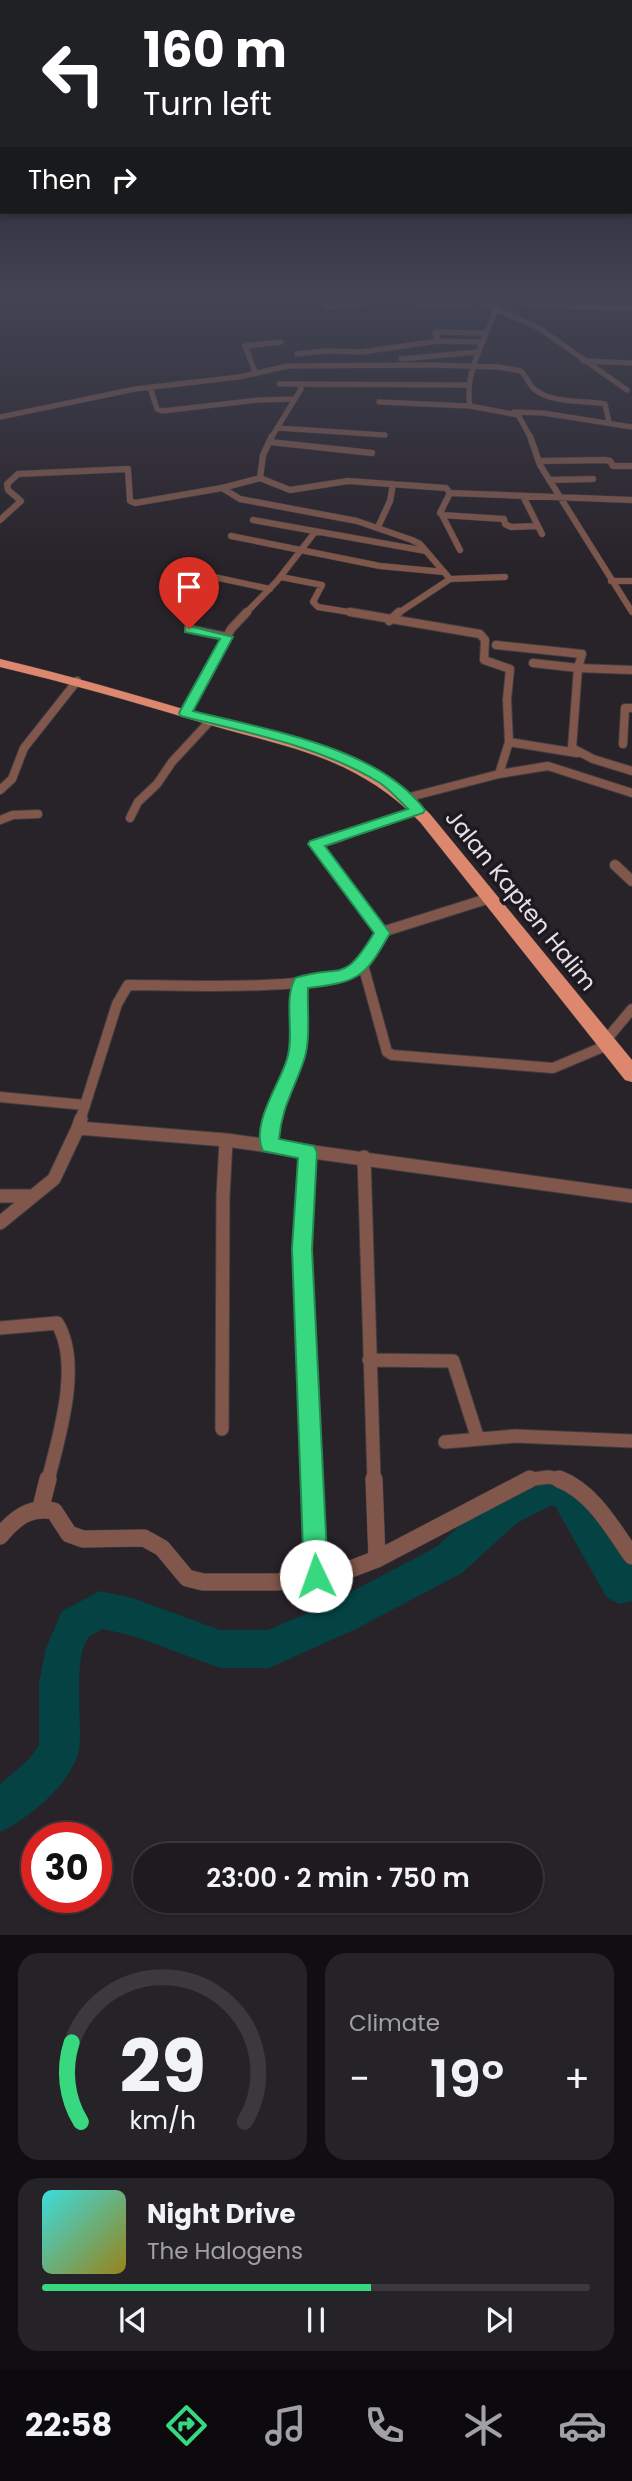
<!DOCTYPE html>
<meta charset="utf-8">
<style>
:root{--surface:#1e1a1f;--page:#262328;--text:#f1f3f6;--muted:#a1a1a4;--line:#3c383d;--accent:#38d880}
body{margin:0;font-family:Poppins,sans-serif;background:var(--page);color:var(--text);height:100vh;display:flex;flex-direction:column;font-size:26px;white-space:nowrap}
*{box-sizing:border-box;margin:0}
p{font-size:23px;color:var(--muted)}
.icon{flex:none;width:38px;height:38px;fill:none;stroke:currentColor;stroke-width:2;stroke-linecap:round;stroke-linejoin:round}
.map{position:relative;height:1935px;overflow:hidden}
.panel{display:flex;flex-direction:column;gap:18px;padding:18px;background:#100e11;flex:1}
.panel>*{flex:none}
.banner{position:absolute;left:0px;top:0px;width:634px;height:214px;box-shadow:0 2px 5px #0004,0 0 0 2px var(--line);background:#202124;color:#fff;overflow:hidden}
.speed{position:absolute;left:21px;top:1822px;display:flex;gap:14px;font-size:35px;font-weight:700;text-align:center}
.speed>*{display:grid;place-content:center;width:91px;height:91px;border-radius:50%;background:var(--surface);box-shadow:0 2px 5px #0004,0 0 0 2px var(--line);line-height:1}
.speed .limit{border:10px solid #d22;background:#fff;color:#111}
.pin{position:absolute;display:grid;place-items:center;width:60px;height:60px;color:#fff;margin:-72px -30px;border-radius:50% 50% 50% 0;rotate:-45deg;box-shadow:0 0 7px #0007}
.pin .icon{rotate:45deg}
.me{position:absolute;width:77px;margin:-38px;rotate:357deg;stroke-linejoin:round;filter:drop-shadow(0 0 5px #0008)}
.turn{display:flex;align-items:center;gap:24px;height:147px;padding:0 28px;font-size:32px}
.turn .icon{width:91px;height:91px;stroke-width:2.5}
.turn b{display:block;font-size:49px;line-height:60px}
.then{display:flex;align-items:center;height:66px;padding:0 28px;background:#0003;gap:14px;font-size:26px}
.big{font-size:52px;font-weight:600;line-height:1.1}
.panel .widget{flex:1;display:flex;flex-direction:column;justify-content:center;gap:10px;min-width:0;padding:0 24px;border-radius:21px;background:var(--page)}
.panel .dial{align-items:center;gap:0}
.dial svg{height:182px;overflow:visible;fill:none;stroke:var(--line);stroke-width:7;stroke-linecap:round;text-anchor:middle}
.dial text{fill:var(--text);stroke:none}
.song{display:flex;align-items:center;gap:21px}
.cover{width:84px;height:84px;border-radius:10px;background:linear-gradient(135deg,hsl(180 70% 55%),hsl(50 70% 35%))}
.played{height:7px;border-radius:4px;background:linear-gradient(90deg,var(--accent) 60%,var(--line) 60%)}
.keys{display:flex;justify-content:space-around;direction:ltr}
.heat{display:flex;justify-content:space-between;align-items:center;font-size:38px;direction:ltr}
.panel .tiles{flex:1;display:grid;gap:18px;grid-template-columns:1fr 1fr}
.widget:last-child{grid-column:span 2}
.trip{position:absolute;left:133px;top:1843px;width:410px;height:70px;border-radius:35px;background:var(--surface);box-shadow:0 2px 5px #0004,0 0 0 2px var(--line);font-weight:600;line-height:70px;text-align:center}
.dock{display:flex;height:112px;justify-content:space-around;align-items:center;background:#0c0a0c;color:var(--muted)}
.dock .icon{width:49px;height:49px}
.dock .selected{color:var(--accent)}
.dock b{font-size:32px;color:var(--text)}
.map>svg:first-child{display:block}
.lines{fill:none;stroke-linecap:round;stroke-linejoin:round}
.river{fill:#044243;fill-rule:evenodd}
.minor-far5-casing{stroke:#423d43;stroke-width:6}
.minor-far4-casing{stroke:#423d43;stroke-width:7}
.minor-far3-casing{stroke:#423d43;stroke-width:10}
.minor-far2-casing{stroke:#423d43;stroke-width:12}
.minor-far1-casing{stroke:#423d43;stroke-width:15}
.minor-casing{stroke:#423d43;stroke-width:18}
.primary-casing{stroke:#423d43;stroke-width:1}
.minor-far5{stroke:#80574a;stroke-width:5}
.minor-far4{stroke:#80574a;stroke-width:6}
.minor-far3{stroke:#80574a;stroke-width:8}
.minor-far2{stroke:#80574a;stroke-width:10}
.minor-far1{stroke:#80574a;stroke-width:13}
.minor{stroke:#80574a;stroke-width:17}
.primary{fill:#dd886e;fill-rule:evenodd}
.route{fill:#38d880;stroke:#248c53;stroke-width:2}
.labels{text-anchor:middle;stroke-width:7;stroke-linejoin:round;paint-order:stroke}
.street-label{font-size:23px;fill:#e4e0e5;stroke:#1e1820}
</style>
<div class="map">
<svg width="632" height="1935" viewBox="0 0 632 1935">
<rect width="100%" height="100%" fill="#282229"/>
<g class="lines">
<!-- river -->
<path class="river" d="M550,1470H560L579,1481L629,1564L632,1563V1601L620,1604L607,1598L555,1506H550L517,1523L462,1573L356,1629L269,1668H220L133,1636L103,1629C99,1632 91,1634 89,1637C72,1656 83,1725 79,1749C74,1781 28,1820 0,1832V1784L29,1759L39,1745V1683L46,1648L62,1611L100,1591L133,1598L220,1630H268L330,1603L436,1547L491,1497L507,1487Z"/>
<defs>
<path id="minor-far5" d="M470,298L496,309C485,341 464,371 470,406L518,415L531,438
M495,298L496,309L539,328L627,390
M496,300L578,307L632,308
M326,307L374,301L459,304L478,301
M438,341L435,332L484,333
M297,354L325,351L362,352L438,341L481,342
M401,359L478,352
M583,361L632,363
M256,374L245,346L281,342
M279,384L469,385
M150,387L157,409L162,411L258,400L295,399
M379,402L470,406
M514,412L543,413L632,427
M0,417L135,389L239,377L288,366L431,365L499,367L521,371C526,376 529,384 534,389C552,404 584,400 605,404L609,422
M278,428L385,435
M271,438L301,389L300,384"/>
<path id="minor-far4" d="M530,436L540,465L632,612
M270,442L372,453
M539,461L605,460L610,461L613,466H632
M260,478L263,455L272,436
M549,480L593,479
M450,493L440,513L442,515L504,519L505,524L511,527L537,526
M523,496L542,534
M442,515L460,550
M0,520L21,501L8,490L7,484L18,474L128,469L130,501L135,503L222,488
M253,520L426,551
M378,527L390,501L393,484
M231,536L380,566L444,572
M214,577L270,589
M281,577L322,585L313,602L318,607L361,614
M450,579L505,577
M611,581H632
M245,614L277,581L315,532
M397,614L450,579L420,544L412,540L357,521L240,499L222,488L260,478L290,490L348,481L446,488L450,493L632,500"/>
<path id="minor-far3" d="M350,612L480,634L485,640L484,660L510,669L507,700L509,742L499,774L406,798
M389,621L399,612
M189,629L227,637
M496,645L582,654L578,668L533,663
M632,670L578,668L572,748L593,759L632,771
M186,713L231,629L247,612
M509,742L577,753
M623,744L625,708H632
M499,774L548,766L632,793
M0,790L12,779L24,748L77,681
M130,818L138,802L157,784L172,762L210,721
M0,820L13,815L38,814
M335,838L418,810"/>
<path id="minor-far2" d="M341,836L316,844L382,932
M615,865L632,881
M363,965L387,1052L392,1055L553,1068L610,1044
M606,1040L632,1009
M0,1097L84,1105
M80,1121L117,1004L128,985C171,985 337,993 363,965C371,956 376,942 382,932L490,898
M273,1121L275,1108L297,1058L301,982"/>
<path id="minor-far1" d="M78,1128L81,1119
M269,1146L273,1119
M307,1152L302,1249L312,1480
M364,1157L374,1480
M0,1196H33
M0,1223L54,1179L78,1128L226,1140L632,1196
M0,1328L57,1323C82,1363 59,1437 48,1480
M369,1360L453,1361L477,1436
M222,1429L223,1197L226,1140
M445,1442L515,1436L632,1441
M527,1480L548,1477L564,1480"/>
<path id="minor" d="M312,1479L316,1576
M559,1479C593,1492 612,1528 632,1556
M41,1507L48,1479
M0,1536C15,1518 30,1506 54,1511L69,1534L83,1539L144,1538L162,1548L187,1578L203,1582H278L348,1570L377,1559L374,1479
M377,1559L530,1479"/>
<path id="primary" d="M0,659C71,676 140,696 210,717C296,742 364,748 430,814L632,1060V1082L625,1080L420,822C353,754 286,748 200,722C134,702 68,683 0,667Z"/>
</defs>
<!-- minor-far5 casing -->
<use href="#minor-far5" class="minor-far5-casing"/>
<!-- minor-far4 casing -->
<use href="#minor-far4" class="minor-far4-casing"/>
<!-- minor-far3 casing -->
<use href="#minor-far3" class="minor-far3-casing"/>
<!-- minor-far2 casing -->
<use href="#minor-far2" class="minor-far2-casing"/>
<!-- minor-far1 casing -->
<use href="#minor-far1" class="minor-far1-casing"/>
<!-- minor casing -->
<use href="#minor" class="minor-casing"/>
<!-- primary casing -->
<use href="#primary" class="primary-casing"/>
<!-- minor-far5 -->
<use href="#minor-far5" class="minor-far5"/>
<!-- minor-far4 -->
<use href="#minor-far4" class="minor-far4"/>
<!-- minor-far3 -->
<use href="#minor-far3" class="minor-far3"/>
<!-- minor-far2 -->
<use href="#minor-far2" class="minor-far2"/>
<!-- minor-far1 -->
<use href="#minor-far1" class="minor-far1"/>
<!-- minor -->
<use href="#minor" class="minor"/>
<!-- primary -->
<use href="#primary" class="primary"/>
</g>
<!-- sky -->
<linearGradient id="sky" x2="0" y2="1"><stop stop-color="#161317"/><stop offset="0.52" stop-color="#424454"/><stop offset="1" stop-color="#424454" stop-opacity="0"/></linearGradient>
<rect width="632" height="569" fill="url(#sky)"/>
<!-- route -->
<path class="route" d="M189,626L233,637L193,711C266,730 377,746 425,810L423,813L325,846L390,933C365,977 360,982 308,988C307,1010 311,1039 304,1060C294,1090 282,1106 279,1139L314,1146L317,1152L312,1249L328,1576L324,1585L316,1588L307,1585L304,1576L292,1249L298,1158L263,1151C250,1124 280,1084 287,1059C295,1034 283,1001 295,978C343,963 342,986 374,933L308,844L310,841L408,809C399,800 390,790 380,783C320,746 249,733 181,716L179,713L220,639L185,632V627Z"/>
<g class="labels">
<!-- street labels -->
<g class="street-label">
<text transform="translate(521 900) rotate(51)" y="8">Jalan Kapten Halim</text>
</g>
</g>
</svg>
<div class="speed"><div class="limit">30</div></div>
<div class="pin" style="left:189px;top:629px;background:#d93025"><svg class="icon" aria-label="arrive" viewBox="0 0 24 24"><path d="M6 21V4h12l-3 4 3 4H6"/></svg></div>
<svg class="me" style="left:316px;top:1576px" viewBox="-20 -20 40 40"><circle r="19" fill="#fff"/><path d="M0-13L10 11 0 6-10 11z" fill="#38d880"/></svg>
<div class="trip">23:00 · 2 min · 750 m</div>
<div class="banner">
<div class="turn"><svg class="icon" aria-label="left" viewBox="0 0 24 24"><path d="M17 20v-9H6M10 6l-5 5 5 5"/></svg><div><b>160 m</b>Turn left</div></div>
<div class="then">Then<svg class="icon" aria-label="right" viewBox="0 0 24 24"><path d="M7 20v-9h11M14 6l5 5-5 5"/></svg></div>
</div>
</div>
<section class="panel">
<div class="tiles">
<div class="widget dial"><svg viewBox="0 0 100 80">
<path d="M14 69A42 42 0 1 1 86 69"/>
<path d="M14 69A42 42 0 0 1 10 34" stroke="#38d880"/>
<text x="50" y="56" font-size="32" font-weight="700">29</text>
<text x="50" y="72" font-size="11">km/h</text>
</svg></div>
<div class="widget"><p>Climate</p>
<div class="heat"><a>−</a><b class="big">19°</b><a>+</a></div>
</div>
<div class="widget">
<div class="song"><i class="cover"></i><div><b>Night Drive</b><p>The Halogens</p></div></div>
<div class="played"></div>
<div class="keys"><svg class="icon" aria-label="previous" viewBox="0 0 24 24"><path d="M18 5L8 12l10 7zM5 5v14"/></svg><svg class="icon" aria-label="pause" viewBox="0 0 24 24"><path d="M8 5v14M16 5v14"/></svg><svg class="icon" aria-label="next" viewBox="0 0 24 24"><path d="M6 5l10 7-10 7zM19 5v14"/></svg></div>
</div>
</div>
</section>
<nav class="dock">
<b>22:58</b>
<svg class="icon selected" aria-label="directions" viewBox="0 0 24 24"><path d="M12 3l9 9-9 9-9-9zM9 14v-3h6M13 9l2 2-2 2"/></svg>
<svg class="icon" aria-label="music" viewBox="0 0 24 24"><path d="M9 18V5l10-2v13"/><circle cx="6" cy="18" r="3"/><circle cx="16" cy="16" r="3"/></svg>
<svg class="icon" aria-label="phone" viewBox="0 0 24 24"><path d="M5 4h4l2 5-3 2q2 4 5 5l2-3 5 2v4C11 20 4 13 5 4z"/></svg>
<svg class="icon" aria-label="climate" viewBox="0 0 24 24"><path d="M12 3v18M4 7l16 10M4 17L20 7"/></svg>
<svg class="icon" aria-label="car" viewBox="0 0 24 24"><path d="M5 17H2v-5l4-1 3-4h7l3 4 3 1v5h-3M9 17h6M6 11h13"/><circle cx="7" cy="17" r="2"/><circle cx="17" cy="17" r="2"/></svg>
</nav>
